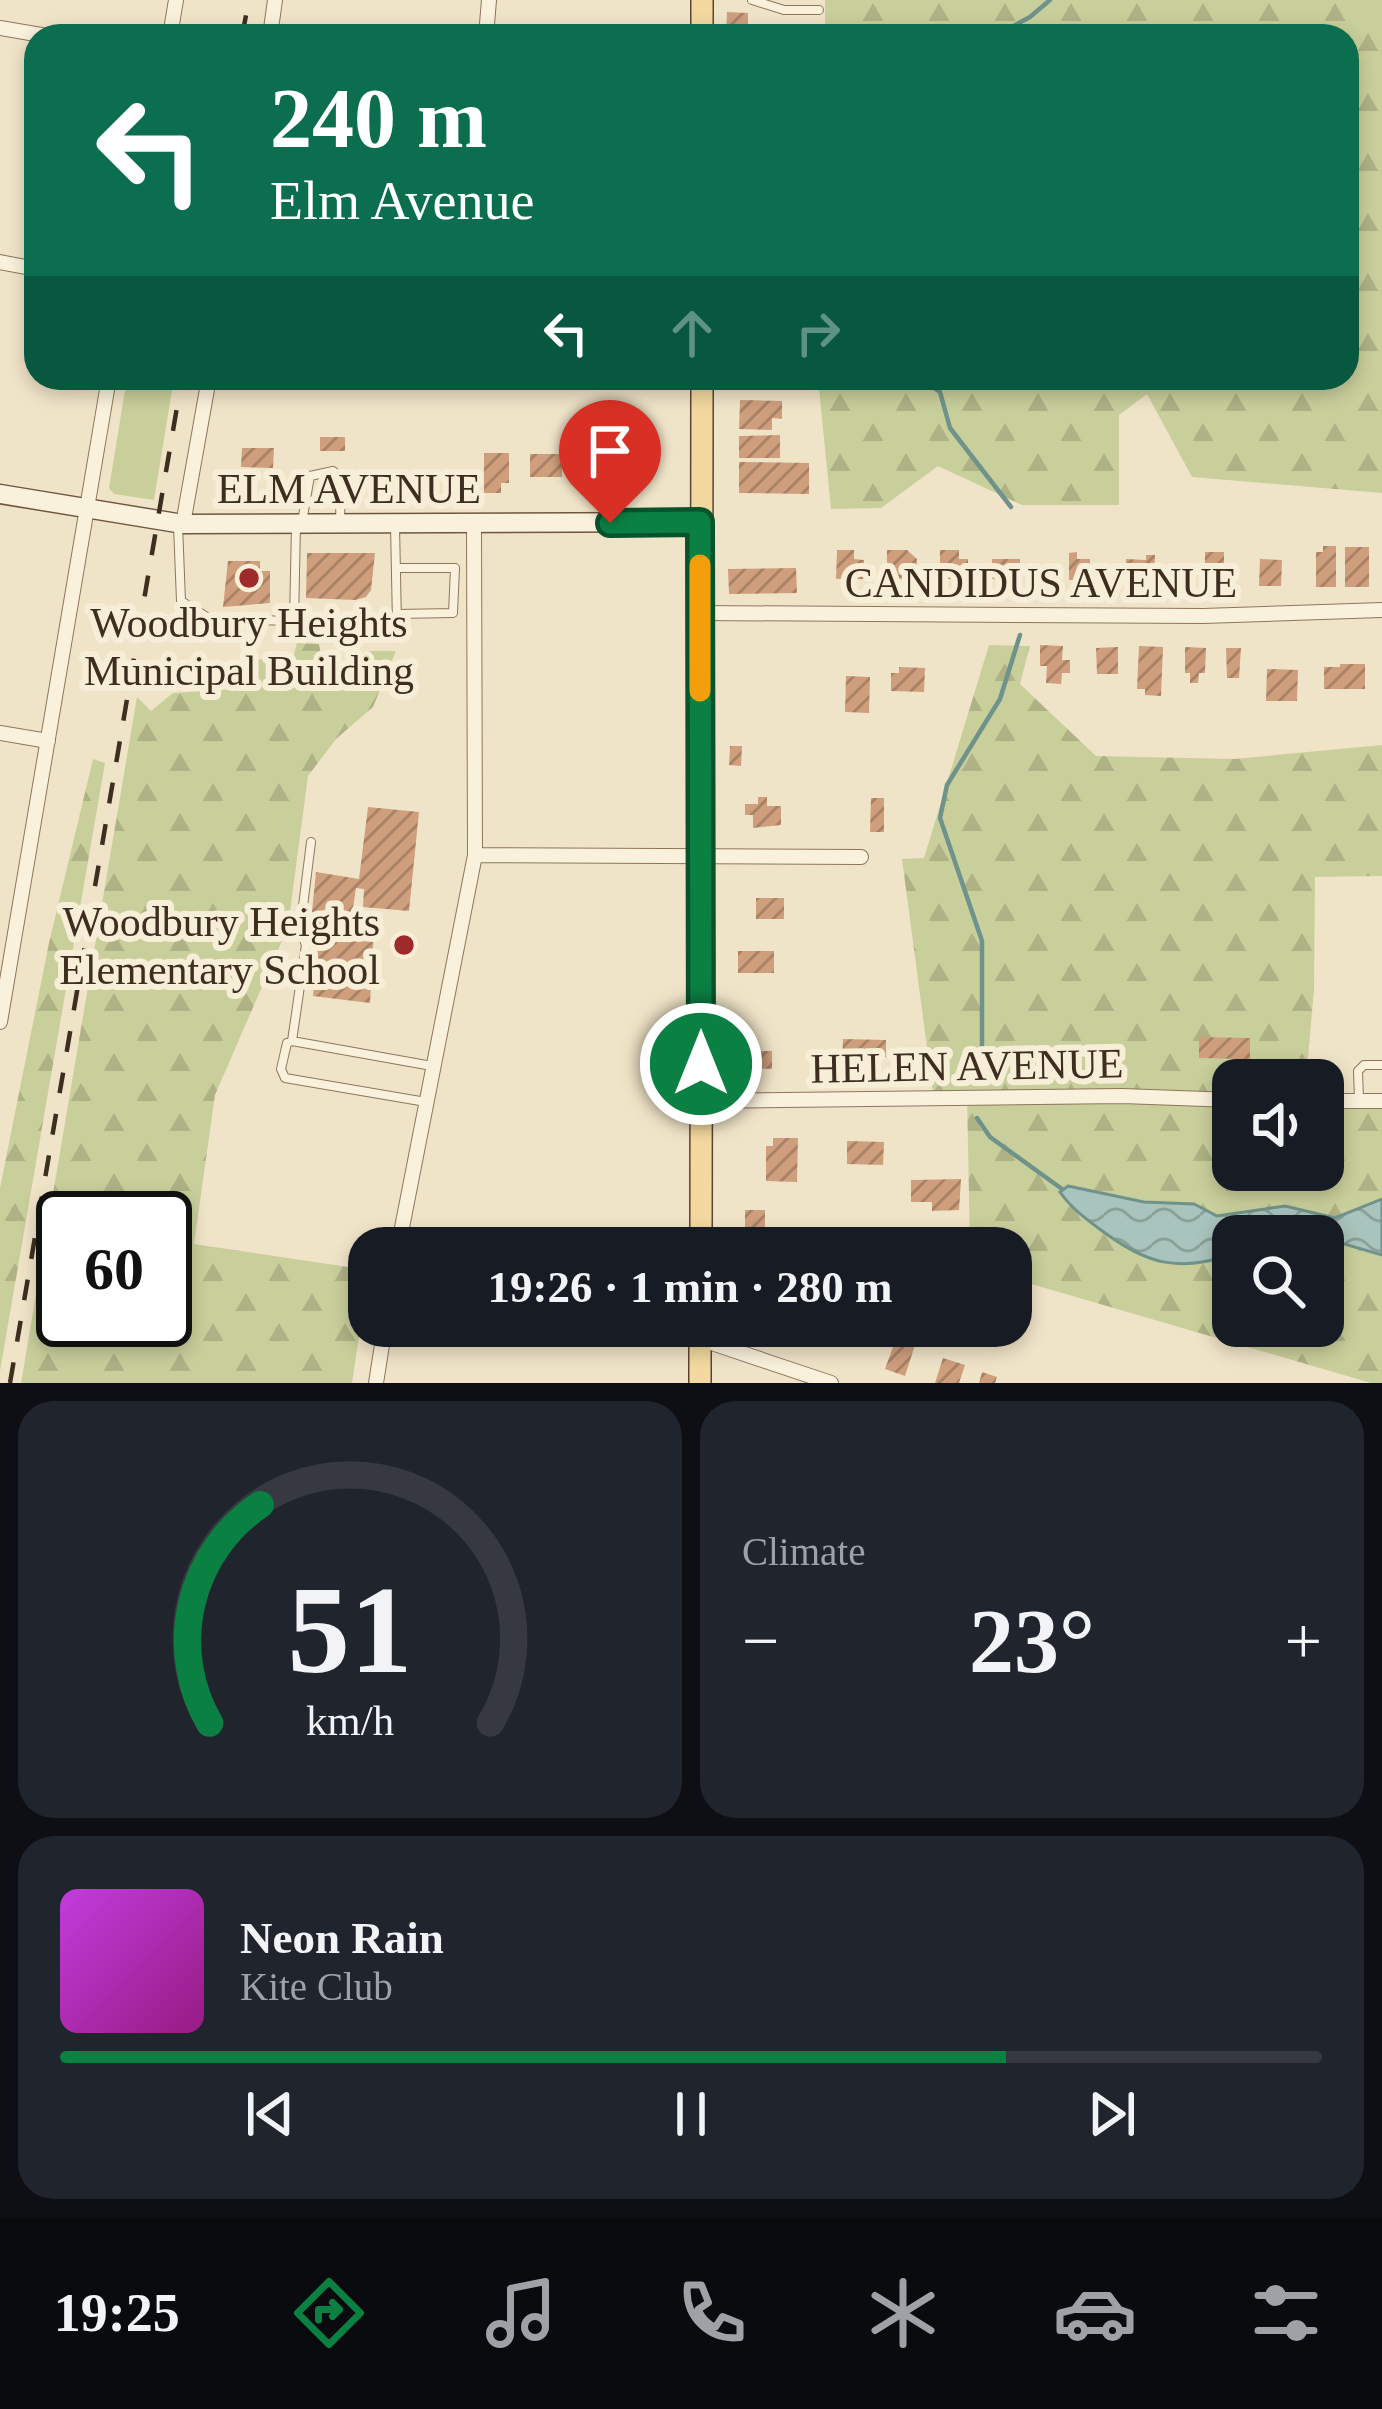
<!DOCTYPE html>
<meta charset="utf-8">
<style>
:root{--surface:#171b24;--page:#20242c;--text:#f1f3f6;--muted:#9ea1a6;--line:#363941;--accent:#0b8043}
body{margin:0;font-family:Georgia,serif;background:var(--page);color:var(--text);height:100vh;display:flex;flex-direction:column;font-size:45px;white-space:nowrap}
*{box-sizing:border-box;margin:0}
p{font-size:39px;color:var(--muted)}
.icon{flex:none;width:66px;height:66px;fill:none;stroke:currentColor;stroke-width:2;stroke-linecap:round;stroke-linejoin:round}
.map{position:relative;height:1383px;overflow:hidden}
.details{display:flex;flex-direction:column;gap:18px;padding:18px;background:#0d0f14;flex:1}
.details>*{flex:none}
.top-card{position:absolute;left:24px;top:24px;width:1335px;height:366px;border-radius:36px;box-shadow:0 6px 18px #0003;background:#0b6e4f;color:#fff;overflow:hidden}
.buttons{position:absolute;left:1212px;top:1059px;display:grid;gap:24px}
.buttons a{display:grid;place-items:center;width:132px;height:132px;border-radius:24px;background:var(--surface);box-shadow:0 6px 18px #0003;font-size:60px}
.speed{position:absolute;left:36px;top:1191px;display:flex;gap:24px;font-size:60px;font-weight:700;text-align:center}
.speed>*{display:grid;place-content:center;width:156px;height:156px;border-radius:50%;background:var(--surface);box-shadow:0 6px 18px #0003;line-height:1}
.speed .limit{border:6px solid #111;border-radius:18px;background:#fff;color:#111}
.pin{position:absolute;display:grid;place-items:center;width:102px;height:102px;color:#fff;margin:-123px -51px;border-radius:50% 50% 50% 0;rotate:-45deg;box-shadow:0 0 12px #0007}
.pin .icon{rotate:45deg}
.me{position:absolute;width:132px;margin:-66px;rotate:0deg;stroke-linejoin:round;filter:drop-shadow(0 0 9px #0008)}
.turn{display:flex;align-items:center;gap:42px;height:252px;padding:0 48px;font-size:54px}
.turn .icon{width:156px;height:156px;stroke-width:2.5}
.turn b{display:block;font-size:84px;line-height:102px}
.lanes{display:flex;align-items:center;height:114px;padding:0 48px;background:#0003;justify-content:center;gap:60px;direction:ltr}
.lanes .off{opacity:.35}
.big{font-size:90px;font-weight:800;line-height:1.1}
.details .card{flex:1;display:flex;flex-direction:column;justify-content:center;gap:18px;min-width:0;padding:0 42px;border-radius:36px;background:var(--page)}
.details .dial{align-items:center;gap:0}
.dial svg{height:312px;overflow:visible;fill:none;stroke:var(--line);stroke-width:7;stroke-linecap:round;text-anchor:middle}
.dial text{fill:var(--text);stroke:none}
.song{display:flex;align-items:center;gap:36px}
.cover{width:144px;height:144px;border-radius:18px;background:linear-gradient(135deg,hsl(290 70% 55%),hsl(310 70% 35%))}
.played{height:12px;border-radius:6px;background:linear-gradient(90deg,var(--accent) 75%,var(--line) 75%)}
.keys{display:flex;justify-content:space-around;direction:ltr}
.heat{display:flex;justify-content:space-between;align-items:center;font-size:66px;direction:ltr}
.details .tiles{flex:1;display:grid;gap:18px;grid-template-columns:1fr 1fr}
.card:last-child{grid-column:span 2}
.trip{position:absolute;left:348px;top:1227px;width:684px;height:120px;border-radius:36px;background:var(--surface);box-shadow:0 6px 18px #0003;font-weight:800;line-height:120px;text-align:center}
.dock{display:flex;height:192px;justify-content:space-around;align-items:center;background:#090b0e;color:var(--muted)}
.dock .icon{width:84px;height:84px}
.dock .current{color:var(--accent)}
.dock b{font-size:54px;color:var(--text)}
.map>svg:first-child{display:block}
.forest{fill:url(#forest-firs);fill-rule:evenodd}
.park{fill:#c9cf9b}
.water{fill:url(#water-waves);stroke:#6f938a;stroke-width:3}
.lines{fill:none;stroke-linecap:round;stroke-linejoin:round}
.stream{stroke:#6f938a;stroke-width:4.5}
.building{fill:url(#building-hatch)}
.service-casing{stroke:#8d765c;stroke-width:10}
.minor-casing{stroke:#8d765c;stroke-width:16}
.secondary-casing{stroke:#6f573f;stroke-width:21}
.primary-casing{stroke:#5b4430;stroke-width:24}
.service{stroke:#faf1dc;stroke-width:8}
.minor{stroke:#faf1dc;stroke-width:14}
.secondary{stroke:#faf1dc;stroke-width:18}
.primary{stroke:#f3d9a0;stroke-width:21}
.rail{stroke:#3d2e20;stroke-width:4.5;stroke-dasharray:21 21;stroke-linecap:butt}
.route-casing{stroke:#07532c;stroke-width:30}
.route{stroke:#0b8043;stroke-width:21}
.slow{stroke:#f59e0b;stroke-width:21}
.poi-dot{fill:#9e2a2b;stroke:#f7eed8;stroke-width:4.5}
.labels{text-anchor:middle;stroke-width:12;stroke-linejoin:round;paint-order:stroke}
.street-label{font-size:42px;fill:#3d2e20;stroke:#f7eed8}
.poi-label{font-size:42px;fill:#3d2e20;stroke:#f7eed8}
</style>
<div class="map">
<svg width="1382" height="1383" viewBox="0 0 1382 1383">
<defs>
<pattern id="forest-firs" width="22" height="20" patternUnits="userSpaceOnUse" patternTransform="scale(3)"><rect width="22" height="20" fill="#c9cf9b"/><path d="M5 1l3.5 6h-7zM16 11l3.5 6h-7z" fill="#aeb285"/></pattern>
<pattern id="water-waves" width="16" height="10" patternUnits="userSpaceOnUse" patternTransform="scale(3)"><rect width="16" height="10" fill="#a9c4bc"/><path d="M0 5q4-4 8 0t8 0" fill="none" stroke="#8ba098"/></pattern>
<pattern id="building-hatch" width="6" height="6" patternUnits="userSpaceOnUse" patternTransform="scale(3)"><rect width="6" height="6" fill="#cf9f7d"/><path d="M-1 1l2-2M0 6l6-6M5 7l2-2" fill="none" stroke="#a98266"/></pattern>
</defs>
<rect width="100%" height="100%" fill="#f0e4c8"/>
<!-- forest -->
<path class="forest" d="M825,0H1382V493L1192,477L1147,394L1119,415V505H1022L938,466L881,508L831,509L818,378H1347V36H825Z
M297,643L319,644L323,666L344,665L360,651H396L373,707L336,739L308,776L288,927L215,1095L194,1244L369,1270L352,1383H21L137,697L151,711L173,693L251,688L257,659L292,663ZM165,1218V1320H63V1218Z
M989,645L1030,646L1020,684L1096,756L1234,759L1382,745V876L1315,877L1314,990L1306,1080H1233V1170H1323V1099L1382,1098V1383H1371L1011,1278V1248H970L967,1096L933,1093L902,859L924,858ZM1233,1236H1323V1326H1233Z
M93,759L105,763L0,1371V1188L49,943Z"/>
<!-- park -->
<path class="park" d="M127,378H174L154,500L114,494L109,488Z"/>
<!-- water -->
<path class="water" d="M1068,1186L1144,1202L1194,1204L1217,1216L1285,1206L1335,1218L1382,1199V1255L1310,1234L1233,1236V1254C1178,1273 1146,1264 1101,1230C1086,1219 1071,1208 1060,1192Z"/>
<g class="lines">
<!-- stream -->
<path class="stream" d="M995,36L1030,17L1050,0
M919,378L940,392L950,428L1011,507
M978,1083L982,1057V941L940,818L947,785L1000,699L1020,635
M977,1118L990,1137L1062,1189"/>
</g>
<!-- building -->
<path class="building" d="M727,12L748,13V36H726Z
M740,400L782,401V419L772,418V430L739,429Z
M780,435V458H739V436Z
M320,437H345V451H320Z
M242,448H274L273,468L241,467Z
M484,453H509V483H501V493H484Z
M530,454H562V477H530Z
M739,462L809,463V494L739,493Z
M1323,546H1336V587H1316V552H1323Z
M1345,547H1369V587H1345Z
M837,550H854V559L864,560V579H836Z
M887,550H907L917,559L916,579H887Z
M940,550H959V559H968V579H940Z
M1077,552V559H1090V580H1085V586H1076L1075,580H1069V553Z
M1205,552H1224V586H1205Z
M307,553H375L371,590L366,597L355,600L306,598Z
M1146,555H1155L1154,581L1140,580L1139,587L1130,586V581H1125L1126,559L1146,560Z
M992,559H1020V579H992Z
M1260,559L1282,560L1281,586H1259Z
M228,561H260V571H270V603L223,607Z
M796,568L797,593L729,594L728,569Z
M1040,645L1063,646L1062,660H1070V673H1062L1061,684L1046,683L1047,666H1040Z
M1139,646L1163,647L1161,696L1145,695V689H1137Z
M1118,647V674H1097L1096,648Z
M1185,647L1206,648L1205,673H1199L1198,683H1190V673H1185Z
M1226,648H1241L1239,678H1227Z
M1340,664H1365V689H1324V667H1340Z
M899,667L925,668L924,692L891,691V673H899Z
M1267,669L1298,670L1297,701H1266Z
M846,676L870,677L869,713L845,712Z
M730,746H742L741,766L729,765Z
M758,797H767V806H781V825L753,828V815H745V804H758Z
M871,798H884V832H870Z
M368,807L419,812L409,911L363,907L364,889L356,888L350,928L374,929L370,1003L313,996L319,933L310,932L316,872L359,879Z
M756,898H784V919H756Z
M738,951H774V973H738Z
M1199,1037L1250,1038V1059L1199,1058Z
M843,1039L886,1040V1057L872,1056V1063L842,1062Z
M751,1051H772V1069L751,1068Z
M773,1138H798L797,1182L766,1181V1146H773Z
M847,1141L884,1142L883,1165L847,1164Z
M961,1179L959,1210L932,1211V1202H911V1180Z
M745,1210H765V1239H745Z
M828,1326H844L839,1341L825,1336Z
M898,1333L917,1339L905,1376L885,1369Z
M943,1358L965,1365L959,1383H935Z
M982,1372L997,1377L995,1383H979Z"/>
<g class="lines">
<defs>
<path id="service" d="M752,0L784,10H819
M302,522L310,476L333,471L341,478L340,523
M178,525L181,601L210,619L294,621L296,525
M396,568H455L453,613L397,614
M295,621L397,624L395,525
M292,1041L306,945L300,930L311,842
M1359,1100L1358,1071L1364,1065H1382
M426,1102L285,1078L281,1069L287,1043L292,1041L432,1066"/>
<path id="minor" d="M0,28L47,36
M170,36L176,0
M270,36L275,0
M486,36L489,0
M0,262L36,269
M183,524L209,378
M700,613L1203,616L1382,610
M0,733L48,741
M475,855L861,857
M0,1022L109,378
M701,1101L1122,1096L1233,1100
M1323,1101H1382
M398,1248L475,855L474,524
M631,1326L700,1339L831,1383
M376,1383L385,1326"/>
<path id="secondary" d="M0,494L183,524L701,522"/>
<path id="primary" d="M702,36V0
M701,1248L702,378
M700,1383V1326"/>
</defs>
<!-- service casing -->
<use href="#service" class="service-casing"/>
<!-- minor casing -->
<use href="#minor" class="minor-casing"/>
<!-- secondary casing -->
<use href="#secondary" class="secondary-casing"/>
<!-- primary casing -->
<use href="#primary" class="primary-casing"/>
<!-- service -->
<use href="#service" class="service"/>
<!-- minor -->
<use href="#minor" class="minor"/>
<!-- secondary -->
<use href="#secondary" class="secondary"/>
<!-- primary -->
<use href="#primary" class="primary"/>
<!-- rail -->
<path class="rail" d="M242,36L249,0
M10,1383L182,378"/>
</g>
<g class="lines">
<defs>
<path id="route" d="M610,523L700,522L701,1064"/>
</defs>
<!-- route casing -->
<use href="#route" class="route-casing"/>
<!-- route -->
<use href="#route" class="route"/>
<!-- slow -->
<path class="slow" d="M700,691V565"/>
</g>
<!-- markers -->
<g class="poi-dot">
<circle cx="249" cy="578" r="12"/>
<circle cx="404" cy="945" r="12"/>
</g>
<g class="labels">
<!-- street labels -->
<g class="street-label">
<text x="349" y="503">ELM AVENUE</text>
<text x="1041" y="597">CANDIDUS AVENUE</text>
<text transform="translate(967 1065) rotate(-1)" y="15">HELEN AVENUE</text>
</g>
<!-- poi labels -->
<g class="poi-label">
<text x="249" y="637">Woodbury Heights<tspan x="249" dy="48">Municipal Building</tspan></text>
<text x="380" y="936" text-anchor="end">Woodbury Heights<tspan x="380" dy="48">Elementary School</tspan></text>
</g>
</g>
</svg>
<div class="buttons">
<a><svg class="icon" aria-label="sound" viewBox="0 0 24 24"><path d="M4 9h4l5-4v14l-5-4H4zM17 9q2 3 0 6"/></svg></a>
<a><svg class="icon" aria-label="search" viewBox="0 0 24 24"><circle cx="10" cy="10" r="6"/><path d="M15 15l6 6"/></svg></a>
</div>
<div class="speed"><div class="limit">60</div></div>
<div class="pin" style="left:610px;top:523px;background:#d93025"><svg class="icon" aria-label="arrive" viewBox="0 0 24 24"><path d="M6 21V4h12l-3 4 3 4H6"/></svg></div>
<svg class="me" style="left:701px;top:1064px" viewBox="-20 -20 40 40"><circle r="17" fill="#0b8043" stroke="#fff" stroke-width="3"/><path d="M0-11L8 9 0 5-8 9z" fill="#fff"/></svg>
<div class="trip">19:26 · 1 min · 280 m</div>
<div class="top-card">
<div class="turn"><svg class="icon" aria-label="left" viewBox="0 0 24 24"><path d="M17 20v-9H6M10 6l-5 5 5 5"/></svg><div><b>240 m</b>Elm Avenue</div></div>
<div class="lanes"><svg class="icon" aria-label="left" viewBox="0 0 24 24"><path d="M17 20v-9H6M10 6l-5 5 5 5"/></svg><svg class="icon off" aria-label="ahead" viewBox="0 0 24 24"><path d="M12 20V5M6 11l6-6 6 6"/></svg><svg class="icon off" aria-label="right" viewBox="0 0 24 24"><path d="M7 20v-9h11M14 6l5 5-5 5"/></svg></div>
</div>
</div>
<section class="details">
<div class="tiles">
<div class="card dial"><svg viewBox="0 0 100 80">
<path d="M14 69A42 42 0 1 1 86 69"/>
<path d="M14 69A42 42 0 0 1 27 13" stroke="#0b8043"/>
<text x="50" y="56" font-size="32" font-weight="700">51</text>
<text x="50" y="72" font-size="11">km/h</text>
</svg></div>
<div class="card"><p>Climate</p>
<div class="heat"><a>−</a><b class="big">23°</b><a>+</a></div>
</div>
<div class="card">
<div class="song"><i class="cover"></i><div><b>Neon Rain</b><p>Kite Club</p></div></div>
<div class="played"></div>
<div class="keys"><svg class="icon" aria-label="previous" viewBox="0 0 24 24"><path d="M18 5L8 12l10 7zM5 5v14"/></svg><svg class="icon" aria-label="pause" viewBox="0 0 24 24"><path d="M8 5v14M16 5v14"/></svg><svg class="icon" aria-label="next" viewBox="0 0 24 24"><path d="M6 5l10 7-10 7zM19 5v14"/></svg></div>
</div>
</div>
</section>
<nav class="dock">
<b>19:25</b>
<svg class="icon current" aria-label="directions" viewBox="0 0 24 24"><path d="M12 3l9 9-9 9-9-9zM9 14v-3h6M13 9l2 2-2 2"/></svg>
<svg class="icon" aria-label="music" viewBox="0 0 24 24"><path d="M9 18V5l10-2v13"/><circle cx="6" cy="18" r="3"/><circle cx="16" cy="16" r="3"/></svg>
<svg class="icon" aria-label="phone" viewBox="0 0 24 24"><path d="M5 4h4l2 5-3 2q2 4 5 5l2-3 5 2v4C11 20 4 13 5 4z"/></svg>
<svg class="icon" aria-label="climate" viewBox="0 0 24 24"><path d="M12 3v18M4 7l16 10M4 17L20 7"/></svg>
<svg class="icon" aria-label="car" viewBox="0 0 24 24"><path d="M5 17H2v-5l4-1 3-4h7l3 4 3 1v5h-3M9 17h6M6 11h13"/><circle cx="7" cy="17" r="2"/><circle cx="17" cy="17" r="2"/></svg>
<svg class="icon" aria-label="filters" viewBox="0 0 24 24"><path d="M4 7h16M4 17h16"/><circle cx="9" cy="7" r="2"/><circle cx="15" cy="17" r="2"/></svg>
</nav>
